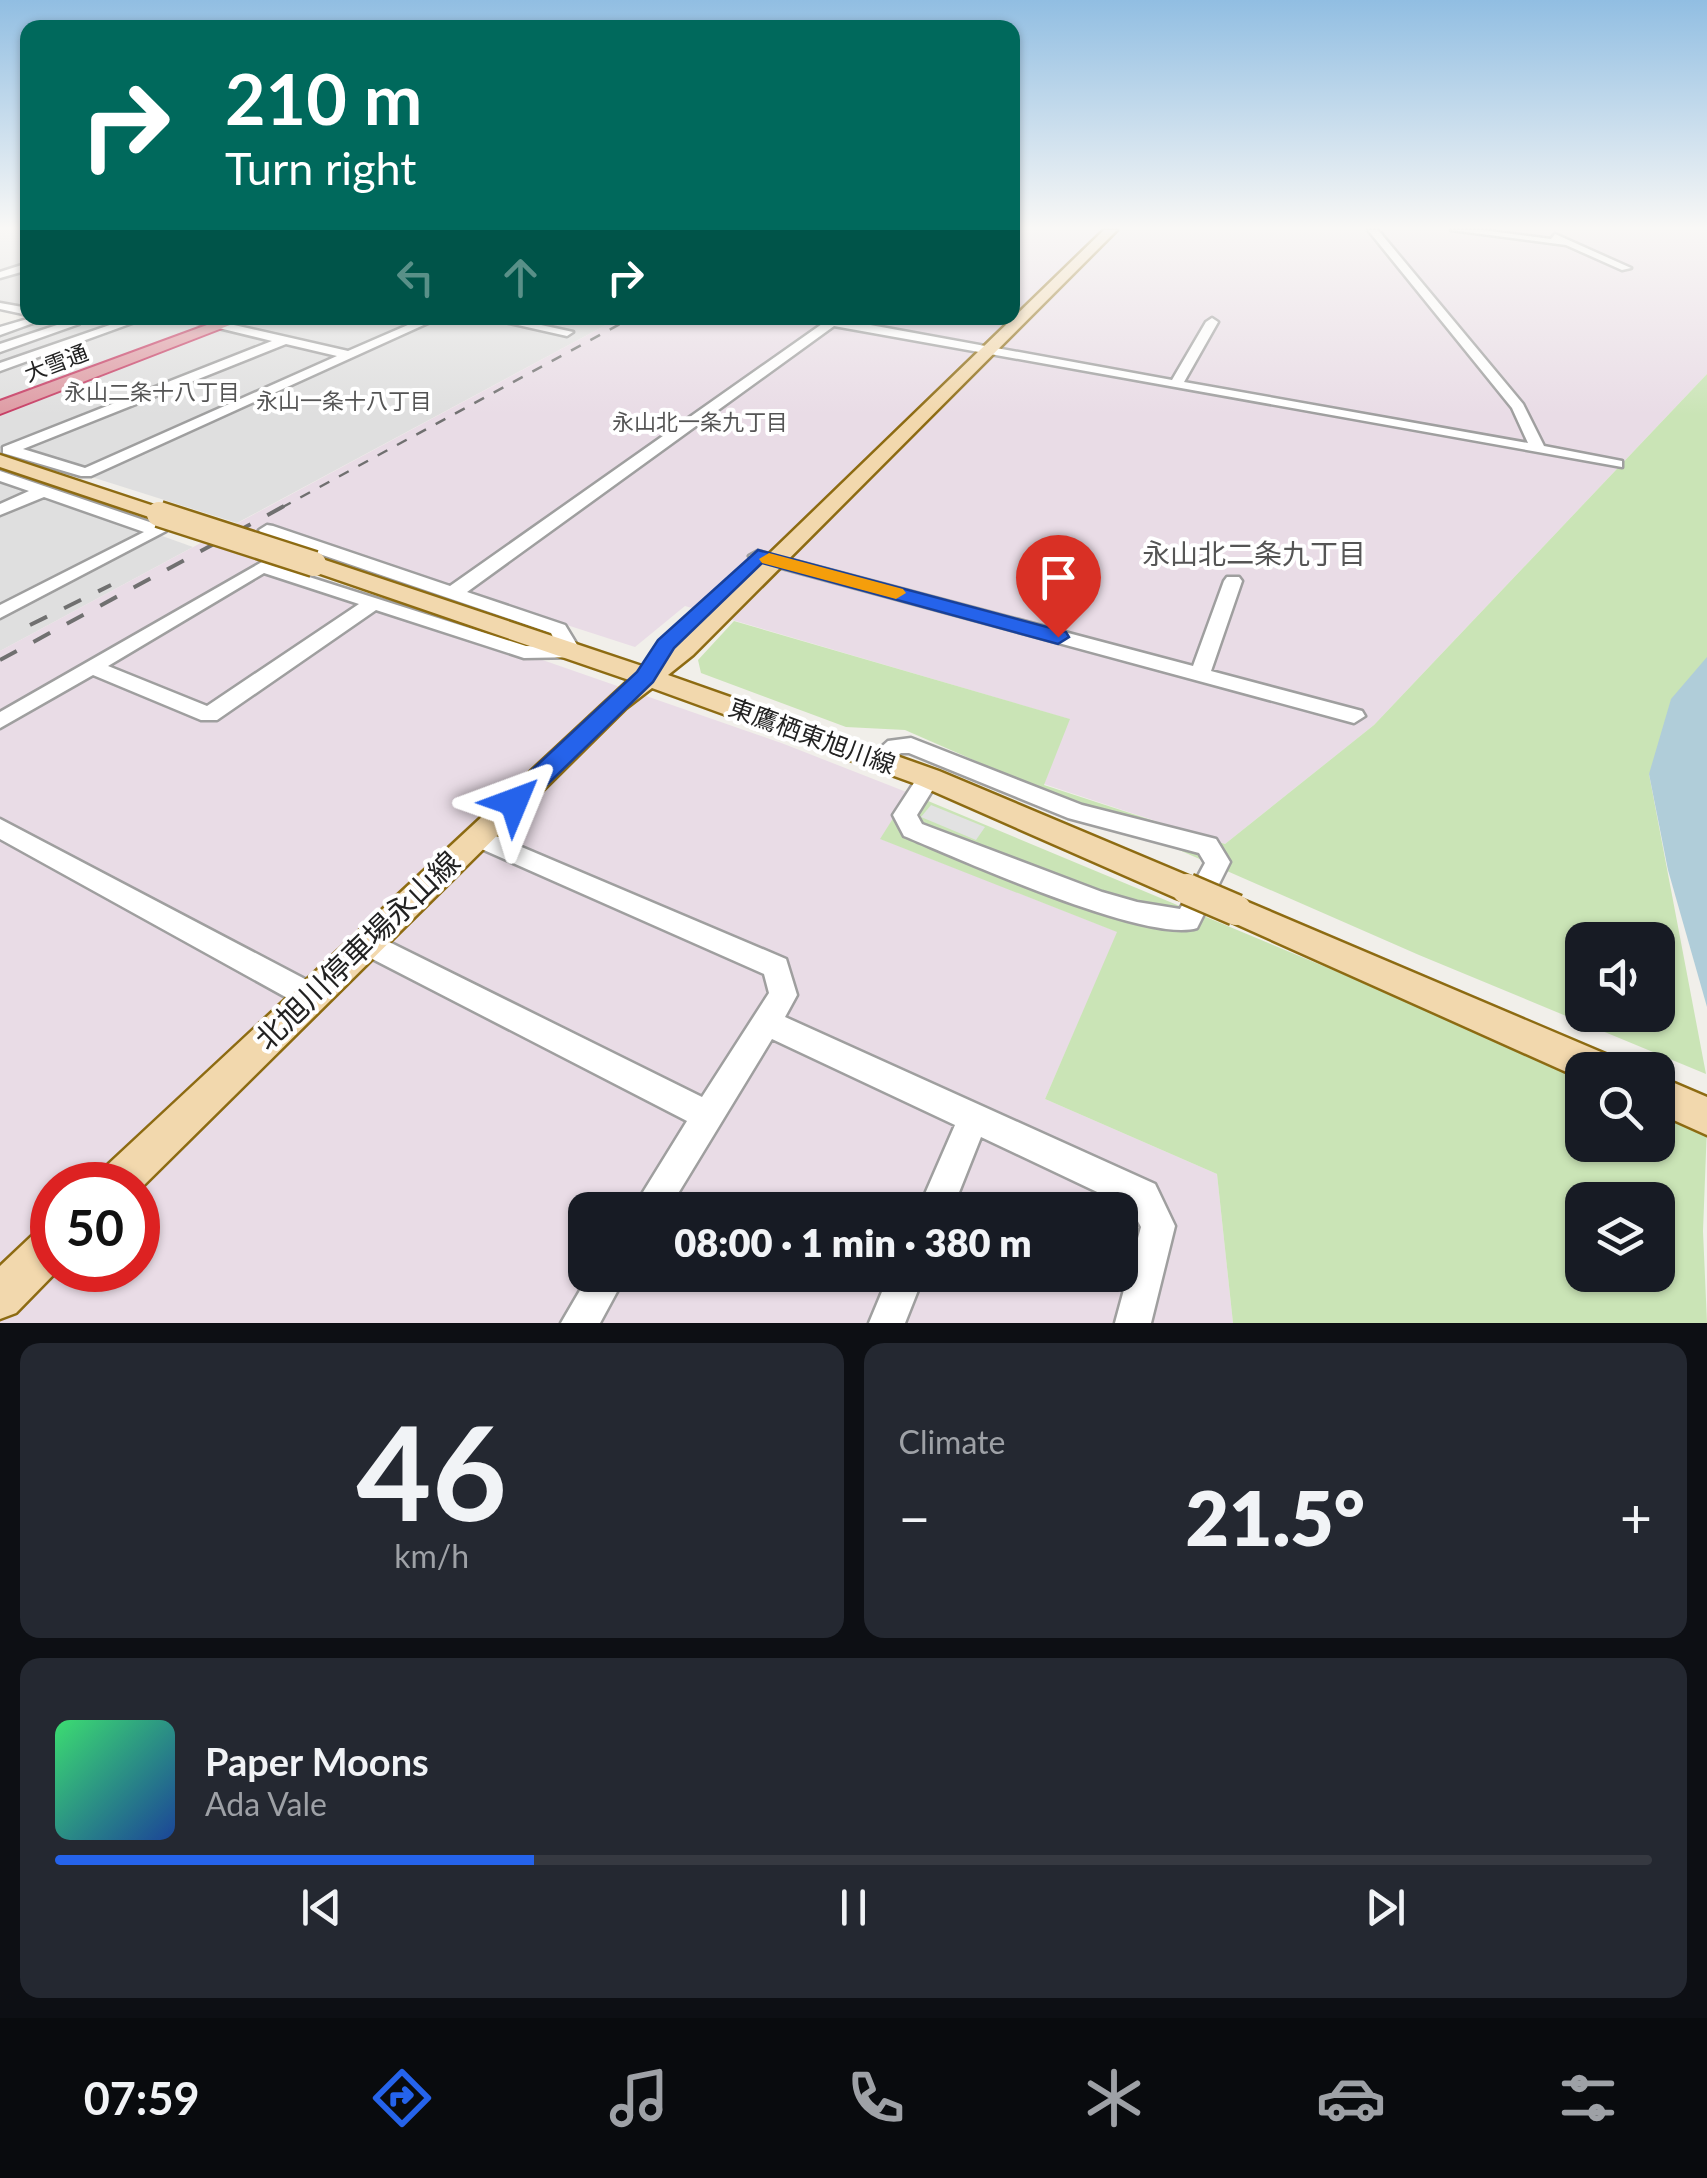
<!DOCTYPE html>
<meta charset="utf-8">
<style>
:root{--surface:#171b24;--page:#242831;--text:#f1f3f6;--muted:#9ea1a6;--line:#363941;--accent:#2563eb}
body{margin:0;font-family:Lato,"Noto Sans JP",sans-serif;background:var(--page);color:var(--text);height:100vh;display:flex;flex-direction:column;font-size:38px;white-space:nowrap}
*{box-sizing:border-box;margin:0}
p{font-size:32px;color:var(--muted)}
.icon{flex:none;width:55px;height:55px;fill:none;stroke:currentColor;stroke-width:2;stroke-linecap:round;stroke-linejoin:round}
.map{position:relative;height:1323px;overflow:hidden}
.details{display:flex;flex-direction:column;gap:20px;padding:20px;background:#0d0f14;flex:1}
.details>*{flex:none}
.top-card{position:absolute;left:20px;top:20px;width:1000px;height:305px;border-radius:20px;box-shadow:0 2px 8px #0004;background:#00695c;color:#fff;overflow:hidden}
.buttons{position:absolute;left:1565px;top:922px;display:grid;gap:20px}
.buttons a{display:grid;place-items:center;width:110px;height:110px;border-radius:20px;background:var(--surface);box-shadow:0 2px 8px #0004;font-size:50px}
.speed{position:absolute;left:30px;top:1162px;display:flex;gap:20px;font-size:50px;font-weight:700;text-align:center}
.speed>*{display:grid;place-content:center;width:130px;height:130px;border-radius:50%;background:var(--surface);box-shadow:0 2px 8px #0004;line-height:1}
.speed .limit{border:15px solid #d22;background:#fff;color:#111}
.pin{position:absolute;display:grid;place-items:center;width:85px;height:85px;color:#fff;margin:-102px -42px;border-radius:50% 50% 50% 0;rotate:-45deg;box-shadow:0 0 10px #0007}
.pin .icon{rotate:45deg}
.me{position:absolute;width:110px;margin:-55px;rotate:46deg;stroke-linejoin:round;filter:drop-shadow(0 0 8px #0008)}
.turn{display:flex;align-items:center;gap:35px;height:210px;padding:0 40px;font-size:45px}
.turn .icon{width:130px;height:130px;stroke-width:2.5}
.turn b{display:block;font-size:70px;line-height:85px}
.lanes{display:flex;align-items:center;height:95px;padding:0 40px;background:#0003;justify-content:center;gap:50px;direction:ltr}
.lanes .off{opacity:.35}
.big{font-size:75px;font-weight:800;line-height:1.1}
.details .widget{flex:1;display:flex;flex-direction:column;justify-content:center;gap:15px;min-width:0;padding:0 35px;border-radius:20px;background:var(--page)}
.details .dial{align-items:center;gap:0}
.dial b{font-size:130px;line-height:1}
.song{display:flex;align-items:center;gap:30px}
.cover{width:120px;height:120px;border-radius:15px;background:linear-gradient(135deg,hsl(140 70% 55%),hsl(220 70% 35%))}
.played{height:10px;border-radius:5px;background:linear-gradient(90deg,var(--accent) 30%,var(--line) 30%)}
.keys{display:flex;justify-content:space-around;direction:ltr}
.heat{display:flex;justify-content:space-between;align-items:center;font-size:55px;direction:ltr}
.details .tiles{flex:1;display:grid;gap:20px;grid-template-columns:1fr 1fr}
.widget:last-child{grid-column:span 2}
.trip{position:absolute;left:568px;top:1192px;width:570px;height:100px;border-radius:20px;background:var(--surface);box-shadow:0 2px 8px #0004;font-weight:800;line-height:100px;text-align:center}
.tab-bar{display:flex;height:160px;justify-content:space-around;align-items:center;background:#090b0e;color:var(--muted)}
.tab-bar .icon{width:70px;height:70px}
.tab-bar .current{color:var(--accent)}
.tab-bar b{font-size:45px;color:var(--text)}
.map>svg:first-child{display:block}
.residential{fill:#dfdfdf}
.industrial{fill:#e9dce6;fill-rule:evenodd}
.grass{fill:#cae4b6;fill-rule:evenodd}
.parking{fill:#e2e2e2}
.water{fill:#b0cdd9}
.lines{fill:none;stroke-linecap:round;stroke-linejoin:round}
.minor-casing{stroke:#9f9f9f;stroke-width:5}
.major-casing{stroke:#8d6b12;stroke-width:5}
.highway-casing{stroke:#c73e65;stroke-width:4}
.minor{fill:#fff;fill-rule:evenodd}
.major{fill:#f2d8ad;fill-rule:evenodd}
.highway{fill:#de9ba4;fill-rule:evenodd}
.rail-far1{stroke:#707070;stroke-width:2.5;stroke-dasharray:11 11;stroke-linecap:butt}
.rail{stroke:#707070;stroke-width:4;stroke-dasharray:19 19;stroke-linecap:butt}
.major-bridge-far1-casing{stroke:#8d6b12;stroke-width:29;stroke-linecap:butt}
.major-bridge-casing{stroke:#8d6b12;stroke-width:35;stroke-linecap:butt}
.major-bridge-far1{stroke:#f2d8ad;stroke-width:24}
.major-bridge{stroke:#f2d8ad;stroke-width:30}
.route{fill:#2563eb;stroke:#184099;stroke-width:2.5}
.slow{fill:#f59e0b}
.labels{text-anchor:middle;stroke-width:8;stroke-linejoin:round;paint-order:stroke}
.far-street-label{font-size:22px;fill:#222;stroke:#fff}
.far-neighbourhood-label{font-size:22px;fill:#555;stroke:#fff}
.street-label{font-size:25px;fill:#222;stroke:#fff}
.neighbourhood-label{font-size:28px;fill:#555;stroke:#fff}
.near-street-label{font-size:30px;fill:#222;stroke:#fff}
</style>
<div class="map">
<svg width="1707" height="1323" viewBox="0 0 1707 1323">
<rect width="100%" height="100%" fill="#f1efea"/>
<!-- residential -->
<path class="residential" d="M0,230H27V317L0,310Z
M30,318H619L237,523L0,448V329Z
M0,478L193,547L0,651Z"/>
<!-- industrial -->
<path class="industrial" d="M1013,230H1707V374L1374,725L1225,844L1044,784L1069,719L685,606L635,647L266,528L226,550L784,744L909,793L881,839L1118,932L1045,1099L1217,1174L1233,1323H0V651L619,318H1012ZM52,1185H138V1270H52ZM585,1210H1120V1275H585Z"/>
<!-- grass -->
<path class="grass" d="M1707,374V688L1649,774L1706,1074L1419,955L905,730L846,727L701,673L698,660L734,621L1070,719L1044,785L1225,844L1374,725ZM1582,940H1658V1015H1582Z
M909,793L1582,1074V1145H1658V1106L1707,1126L1703,1231L1707,1323H1233L1217,1174L1045,1099L1117,932L880,839ZM1582,1200H1658V1275H1582Z"/>
<!-- parking -->
<path class="parking" d="M931,805L985,827L976,840L921,817Z"/>
<!-- water -->
<path class="water" d="M1707,657V1007L1668,870L1649,774L1671,699Z"/>
<g class="lines">
<defs>
<path id="minor" d="M1368,230H1378L1523,404L1544,446L1622,461V467L834,326L467,592L565,625L582,653L579,657L524,658L376,610L217,720H201L93,675L0,728V712L262,562L526,646L558,647L551,633L261,534L259,530L267,525L273,526L450,586L822,324L803,318H832L1172,380L1206,322L1212,318L1218,322L1184,382L1528,443L1512,408ZM264,573L359,604L207,706L108,666Z
M1451,230H1482L1551,239L1555,234L1631,268L1622,270L1566,245Z
M28,263V270L0,278V272Z
M0,303L28,308V315L0,309Z
M31,318H47L0,335V327Z
M130,318H146L0,371V363Z
M185,318H203L348,351L424,318H439L91,476H81L3,453V447L272,341L186,320ZM286,344L337,356L85,468L23,449Z
M487,318H509L573,332L567,336Z
M69,321L79,324L0,352V344Z
M0,471L164,527L166,531L0,618V605L144,532L44,497L0,515V504L29,491L0,481Z
M758,551L1193,666L1224,581L1227,577H1239L1242,581L1211,671L1362,711L1365,716L1354,723L752,560L749,556Z
M911,738L1082,805L1216,839L1230,862L1197,928C1147,944 960,859 904,836L893,815L921,772H937L940,778L917,815L922,824L1102,892L1137,902L1180,909L1205,863L1199,853L1068,818L909,753H901L879,767L871,764L868,759L888,741Z
M0,819L320,987L324,996L320,1005L310,1008L300,1005L0,839Z
M477,828L786,959L797,995L785,1017L1155,1184L1175,1226L1151,1323H1115L1141,1227L1131,1208L981,1137L952,1210H918L955,1125L772,1039L668,1210H632L687,1121L357,951L353,943L357,935L366,932L375,935L702,1097L769,993L764,974L468,843L465,837L468,831Z
M589,1275H626L600,1323H561Z
M889,1275H924L905,1323H869Z"/>
<path id="major" d="M1104,230H1117L693,655L668,675L939,771L1198,880L1203,889L1198,898L1187,902L1176,898L919,785L652,688L626,708L138,1191V1185H95L101,1171L629,680L306,569L303,564L306,559H322L645,667L675,645Z
M0,455L166,510L169,514L159,520L152,518L0,467Z
M1236,897L1615,1058L1621,1070H1582V1079L1225,919L1220,910L1225,901Z
M1658,1076L1707,1097V1135L1658,1113Z
M52,1225V1270H58L16,1313L0,1319V1266L37,1231Z"/>
<path id="highway" d="M226,318H248L0,414V401Z"/>
</defs>
<!-- minor casing -->
<use href="#minor" class="minor-casing"/>
<!-- major casing -->
<use href="#major" class="major-casing"/>
<!-- highway casing -->
<use href="#highway" class="highway-casing"/>
<!-- minor -->
<use href="#minor" class="minor"/>
<!-- major -->
<use href="#major" class="major"/>
<!-- highway -->
<use href="#highway" class="highway"/>
<!-- rail-far1 -->
<path class="rail-far1" d="M281,508L631,318"/>
<!-- rail -->
<path class="rail" d="M30,625L111,585
M0,660L286,505"/>
<defs>
<path id="major-bridge-far1" d="M159,514L314,564"/>
<path id="major-bridge" d="M1187,889L1236,910"/>
</defs>
<!-- major-bridge-far1 casing -->
<use href="#major-bridge-far1" class="major-bridge-far1-casing"/>
<!-- major-bridge casing -->
<use href="#major-bridge" class="major-bridge-casing"/>
<!-- major-bridge-far1 -->
<use href="#major-bridge-far1" class="major-bridge-far1"/>
<!-- major-bridge -->
<use href="#major-bridge" class="major-bridge"/>
</g>
<!-- sky -->
<linearGradient id="sky" x2="0" y2="1"><stop stop-color="#91bee2"/><stop offset="0.55" stop-color="#f9f8f6"/><stop offset="1" stop-color="#f9f8f6" stop-opacity="0"/></linearGradient>
<rect width="1707" height="415" fill="url(#sky)"/>
<!-- route -->
<path class="route" d="M758,550L1066,632L1069,637L1058,644L762,563L674,648L653,682L523,808H505L501,802L505,795L637,672L658,640Z"/>
<!-- slow -->
<path class="slow" d="M769,553L903,589L906,593L896,599L762,563L759,559Z"/>
<g class="labels">
<!-- far-street labels -->
<g class="far-street-label">
<text transform="translate(56 363) rotate(-21)" y="8">大雪通</text>
</g>
<!-- far-neighbourhood labels -->
<g class="far-neighbourhood-label">
<text x="152" y="400">永山二条十八丁目</text>
<text x="344" y="409">永山一条十八丁目</text>
<text x="700" y="430">永山北一条九丁目</text>
</g>
<!-- street labels -->
<g class="street-label">
<text transform="translate(812 736) rotate(20)" y="9">東鷹栖東旭川線</text>
</g>
<!-- neighbourhood labels -->
<g class="neighbourhood-label">
<text x="1254" y="564">永山北二条九丁目</text>
</g>
<!-- near-street labels -->
<g class="near-street-label">
<text transform="translate(358 951) rotate(-44)" y="10">北旭川停車場永山線</text>
</g>
</g>
</svg>
<div class="buttons">
<a><svg class="icon" aria-label="sound" viewBox="0 0 24 24"><path d="M4 9h4l5-4v14l-5-4H4zM17 9q2 3 0 6"/></svg></a>
<a><svg class="icon" aria-label="search" viewBox="0 0 24 24"><circle cx="10" cy="10" r="6"/><path d="M15 15l6 6"/></svg></a>
<a><svg class="icon" aria-label="layers" viewBox="0 0 24 24"><path d="M12 4l9 5-9 5-9-5zM3 14l9 5 9-5"/></svg></a>
</div>
<div class="speed"><div class="limit">50</div></div>
<div class="pin" style="left:1058px;top:637px;background:#d93025"><svg class="icon" aria-label="arrive" viewBox="0 0 24 24"><path d="M6 21V4h12l-3 4 3 4H6"/></svg></div>
<svg class="me" style="left:514px;top:802px" viewBox="-20 -20 40 40"><path d="M0-17L14 15 0 8-14 15z" fill="#2563eb" stroke="#fff" stroke-width="4"/></svg>
<div class="trip">08:00 · 1 min · 380 m</div>
<div class="top-card">
<div class="turn"><svg class="icon" aria-label="right" viewBox="0 0 24 24"><path d="M7 20v-9h11M14 6l5 5-5 5"/></svg><div><b>210 m</b>Turn right</div></div>
<div class="lanes"><svg class="icon off" aria-label="left" viewBox="0 0 24 24"><path d="M17 20v-9H6M10 6l-5 5 5 5"/></svg><svg class="icon off" aria-label="ahead" viewBox="0 0 24 24"><path d="M12 20V5M6 11l6-6 6 6"/></svg><svg class="icon" aria-label="right" viewBox="0 0 24 24"><path d="M7 20v-9h11M14 6l5 5-5 5"/></svg></div>
</div>
</div>
<section class="details">
<div class="tiles">
<div class="widget dial"><b>46</b><p>km/h</p></div>
<div class="widget"><p>Climate</p>
<div class="heat"><a>−</a><b class="big">21.5°</b><a>+</a></div>
</div>
<div class="widget">
<div class="song"><i class="cover"></i><div><b>Paper Moons</b><p>Ada Vale</p></div></div>
<div class="played"></div>
<div class="keys"><svg class="icon" aria-label="previous" viewBox="0 0 24 24"><path d="M18 5L8 12l10 7zM5 5v14"/></svg><svg class="icon" aria-label="pause" viewBox="0 0 24 24"><path d="M8 5v14M16 5v14"/></svg><svg class="icon" aria-label="next" viewBox="0 0 24 24"><path d="M6 5l10 7-10 7zM19 5v14"/></svg></div>
</div>
</div>
</section>
<nav class="tab-bar">
<b>07:59</b>
<svg class="icon current" aria-label="directions" viewBox="0 0 24 24"><path d="M12 3l9 9-9 9-9-9zM9 14v-3h6M13 9l2 2-2 2"/></svg>
<svg class="icon" aria-label="music" viewBox="0 0 24 24"><path d="M9 18V5l10-2v13"/><circle cx="6" cy="18" r="3"/><circle cx="16" cy="16" r="3"/></svg>
<svg class="icon" aria-label="phone" viewBox="0 0 24 24"><path d="M5 4h4l2 5-3 2q2 4 5 5l2-3 5 2v4C11 20 4 13 5 4z"/></svg>
<svg class="icon" aria-label="climate" viewBox="0 0 24 24"><path d="M12 3v18M4 7l16 10M4 17L20 7"/></svg>
<svg class="icon" aria-label="car" viewBox="0 0 24 24"><path d="M5 17H2v-5l4-1 3-4h7l3 4 3 1v5h-3M9 17h6M6 11h13"/><circle cx="7" cy="17" r="2"/><circle cx="17" cy="17" r="2"/></svg>
<svg class="icon" aria-label="filters" viewBox="0 0 24 24"><path d="M4 7h16M4 17h16"/><circle cx="9" cy="7" r="2"/><circle cx="15" cy="17" r="2"/></svg>
</nav>
